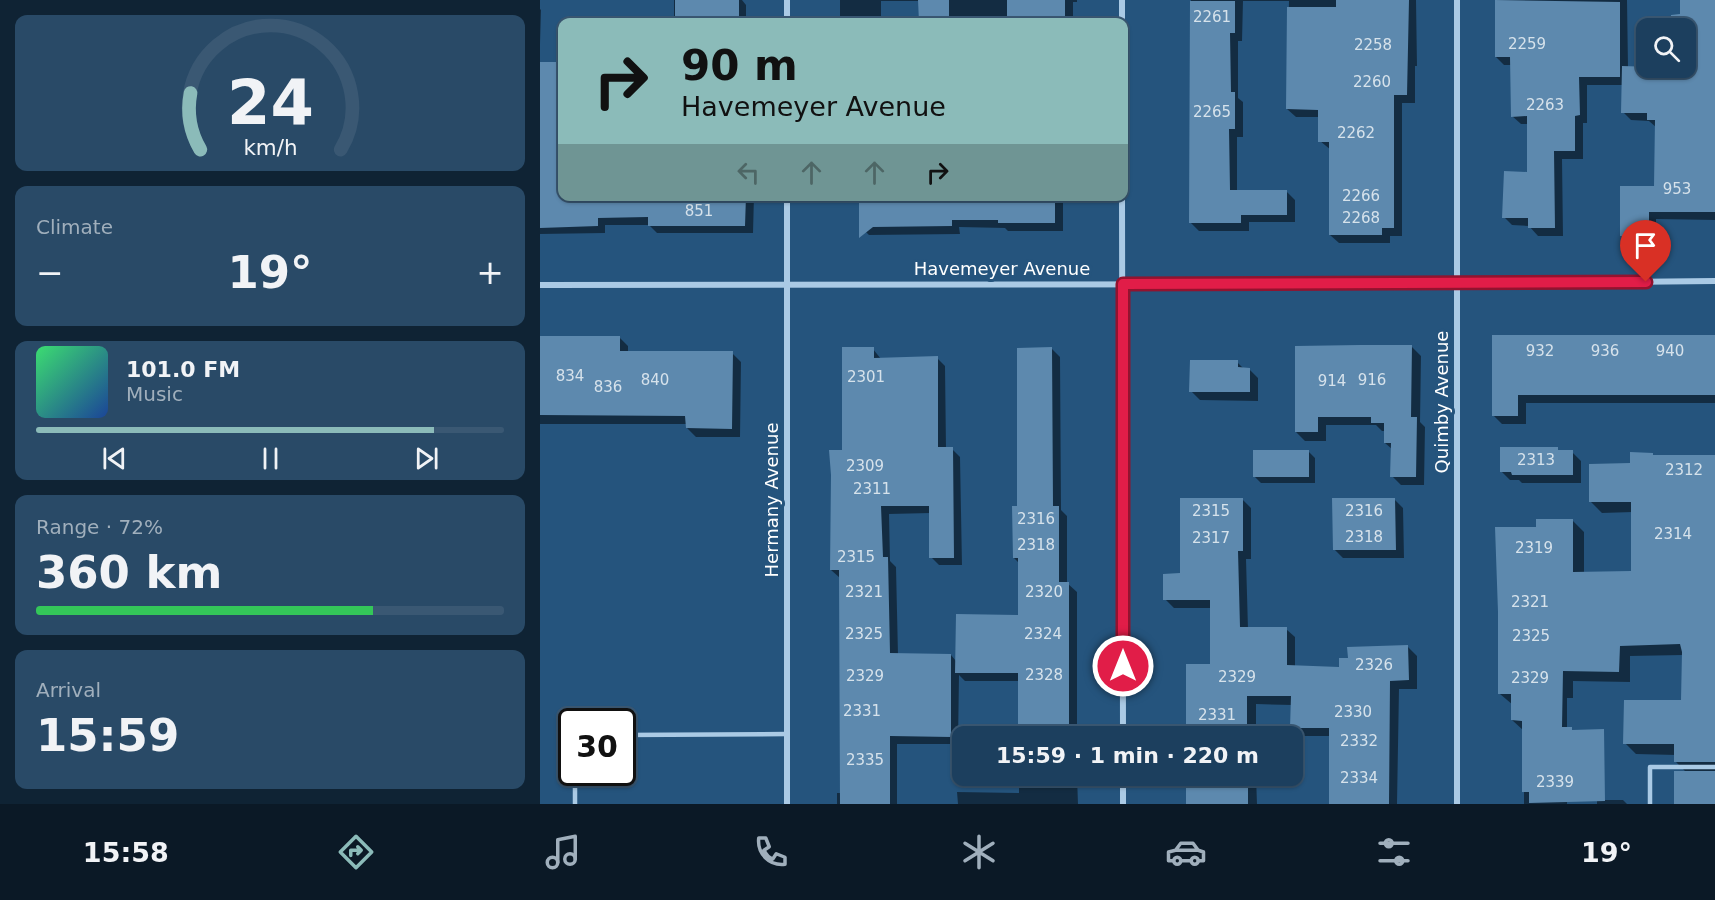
<!DOCTYPE html>
<meta charset="utf-8">
<style>
:root{--surface:#1c3f5e;--page:#294a67;--text:#f1f3f6;--muted:#a0afbc;--line:#3a5873;--accent:#8bbbb9}
body{margin:0;font-family:"DejaVu Sans",sans-serif;background:var(--page);color:var(--text);height:100vh;display:flex;flex-direction:column;font-size:22px;white-space:nowrap}
*{box-sizing:border-box;margin:0}
p{font-size:20px;color:var(--muted)}
.icon{flex:none;width:33px;height:33px;fill:none;stroke:currentColor;stroke-width:2;stroke-linecap:round;stroke-linejoin:round}
.map{position:relative;flex:1;overflow:hidden}
.side{display:flex;flex-direction:column;gap:15px;padding:15px;background:#0f2334;width:540px}
.side>*{flex:none}
.hud{position:absolute;left:18px;top:18px;width:570px;height:183px;border-radius:12px;box-shadow:0 2px 4px #0004,0 0 0 2px var(--line);background:#8bbbb9;color:#111;overflow:hidden}
.fabs{position:absolute;left:1096px;top:18px;display:grid;gap:12px}
.fabs a{display:grid;place-items:center;width:60px;height:60px;border-radius:12px;background:var(--surface);box-shadow:0 2px 4px #0004,0 0 0 2px var(--line);font-size:30px}
.speed{position:absolute;left:18px;top:708px;display:flex;gap:12px;font-size:30px;font-weight:700;text-align:center}
.speed>*{display:grid;place-content:center;width:78px;height:78px;border-radius:50%;background:var(--surface);box-shadow:0 2px 4px #0004,0 0 0 2px var(--line);line-height:1}
.speed .limit{border:3px solid #111;border-radius:9px;background:#fff;color:#111}
.pin{position:absolute;display:grid;place-items:center;width:51px;height:51px;color:#fff;margin:-62px -26px;border-radius:50% 50% 50% 0;rotate:-45deg;box-shadow:0 0 6px #0007}
.pin .icon{rotate:45deg}
.me{position:absolute;width:66px;margin:-33px;rotate:0deg;stroke-linejoin:round;filter:drop-shadow(0 0 4px #0008)}
.turn{display:flex;align-items:center;gap:21px;height:126px;padding:0 24px;font-size:27px}
.turn .icon{width:78px;height:78px;stroke-width:2.5}
.turn b{display:block;font-size:42px;line-height:51px}
.lanes{display:flex;align-items:center;height:57px;padding:0 24px;background:#0003;justify-content:center;gap:30px;direction:ltr}
.lanes .off{opacity:.35}
.big{font-size:45px;font-weight:800;line-height:1.1}
.side .card{flex:1;display:flex;flex-direction:column;justify-content:center;gap:9px;min-width:0;padding:0 21px;border-radius:12px;background:var(--page)}
.side .dial{align-items:center;gap:0}
.dial svg{height:156px;overflow:visible;fill:none;stroke:var(--line);stroke-width:7;stroke-linecap:round;text-anchor:middle}
.dial text{fill:var(--text);stroke:none}
.song{display:flex;align-items:center;gap:18px}
.cover{width:72px;height:72px;border-radius:9px;background:linear-gradient(135deg,hsl(140 70% 55%),hsl(220 70% 35%))}
.played{height:6px;border-radius:3px;background:linear-gradient(90deg,var(--accent) 85%,var(--line) 85%)}
.keys{display:flex;justify-content:space-around;direction:ltr}
.heat{display:flex;justify-content:space-between;align-items:center;font-size:33px;direction:ltr}
.charge{height:9px;border-radius:4px;background:linear-gradient(90deg,#34c759 72%,var(--line) 0)}
.trip{position:absolute;left:412px;top:726px;width:351px;height:60px;border-radius:12px;background:var(--surface);box-shadow:0 2px 4px #0004,0 0 0 2px var(--line);font-weight:800;line-height:60px;text-align:center}
.menu{display:flex;height:96px;justify-content:space-around;align-items:center;background:#0b1926;color:var(--muted)}
.menu .icon{width:42px;height:42px}
.menu .on{color:var(--accent)}
.menu b{font-size:27px;color:var(--text)}
main{display:flex;flex:1;min-height:0}
.map>svg:first-child{display:block}
.shadow{fill:#0007}
.building{fill:#5d89ae}
.lines{fill:none;stroke-linecap:round;stroke-linejoin:round}
.service{stroke:#aacae5;stroke-width:4.5}
.minor{stroke:#aacae5;stroke-width:6}
.route-casing{stroke:#92132f;stroke-width:15}
.route{stroke:#e11d48;stroke-width:10}
.labels{text-anchor:middle;stroke-width:6;stroke-linejoin:round;paint-order:stroke}
.number-label{font-size:15px;fill:#d6e2eb}
.street-label{font-size:18px;fill:#fff;stroke:#25547d}
</style>
<main>
<section class="side">
<div class="card dial"><svg viewBox="0 0 100 80">
<path d="M14 69A42 42 0 1 1 86 69"/>
<path d="M14 69A42 42 0 0 1 9 40" stroke="#8bbbb9"/>
<text x="50" y="56" font-size="32" font-weight="700">24</text>
<text x="50" y="72" font-size="11">km/h</text>
</svg></div>
<div class="card"><p>Climate</p>
<div class="heat"><a>−</a><b class="big">19°</b><a>+</a></div>
</div>
<div class="card">
<div class="song"><i class="cover"></i><div><b>101.0 FM</b><p>Music</p></div></div>
<div class="played"></div>
<div class="keys"><svg class="icon" aria-label="previous" viewBox="0 0 24 24"><path d="M18 5L8 12l10 7zM5 5v14"/></svg><svg class="icon" aria-label="pause" viewBox="0 0 24 24"><path d="M8 5v14M16 5v14"/></svg><svg class="icon" aria-label="next" viewBox="0 0 24 24"><path d="M6 5l10 7-10 7zM19 5v14"/></svg></div>
</div>
<div class="card"><p>Range · 72%</p><b class="big">360 km</b><div class="charge"></div></div>
<div class="card"><p>Arrival</p><b class="big">15:59</b></div>
</section>
<div class="map">
<svg width="1175" height="804" viewBox="0 0 1175 804">
<rect width="100%" height="100%" fill="#25547d"/>
<!-- shadow -->
<path class="shadow" d="M134,0H202L206,5V22H134Z
M300,0H537V2H533V22H380V1H341V22H300Z
M651,0H876L877,66H875V103H862V236H850V243H799L790,235L791,150L780,141V117H756L747,109L749,1H703L702,41H698V98L703,102V137H697V191H746L755,200V222H709V231H659L650,222Z
M956,0H1087L1088,67L1107,68H1146V28H1132V16H1141L1175,1V220L1116,219V244L1089,243L1081,235L1116,188L1117,128L1109,121L1091,120L1083,112V85H1047V123H1043V159H1022L1023,236H998L989,226L972,225L964,217L989,174L988,124H981L972,116V65H964L956,57Z
M0,9L1,10L0,44Z
M0,63H20L22,66V196H214L213,233H117L109,225H65V233L0,234Z
M320,196H523V231H468L465,228L419,227L420,234L329,235L320,226Z
M953,336H1175V403H986V424H962L953,415Z
M0,337H79L88,346V352L192,353L201,362L200,437H156L147,428V424H0Z
M872,347L881,356L880,422L885,427L884,485H861L852,476L853,450L845,443L846,431H842L836,425H786V441H765L756,432Z
M333,349L341,359L397,358L405,366L406,449H412L420,457L422,565H399L391,557V513L349,514L350,561L356,567L358,655H411L416,661L480,616L479,563L474,558L479,507L512,349L520,357L521,510L527,516V583L537,592V736H479V681H425L419,675L418,744H357V804H297V793H301L300,578L291,570L303,452Z
M697,362L704,369H709L718,378V401L660,400L651,391Z
M1017,449L1020,452H1032L1041,461V483H982L979,480H970L961,471Z
M768,451L775,458V483H721L714,476Z
M1175,456V804H1136L1147,773L1136,762V755L1096,754L1085,743L1143,702V655L1090,656V682L1033,681V698H1027V804H984V731L972,720L973,705L960,694L997,529L1033,521L1044,532V574L1093,572V512L1062,513L1051,502L1091,465L1114,457Z
M702,499L711,508V559H706L708,629H746L755,637V667L801,668L868,647L877,656V689H859L857,804H790L791,736H760L752,727V705L716,704V736H648V665H671V608H634L625,599L642,575Z
M854,499L863,508L864,558H803L794,549Z
M479,776H537L538,804H418L417,792L479,793Z
M648,776H716L717,804H647Z
M1057,800H1083L1087,804H1057Z"/>
<!-- building -->
<path class="building" d="M135,0H199V22H135Z
M378,0H409V22H379Z
M467,0H525V22H467Z
M796,0H869L867,95H854V228H842V235H789V142H778V110L746,109L747,7H796Z
M955,0L1080,2V77H1039L1040,115L1035,116V151H1014L1015,228H988V218H962L964,171L987,172V116L971,117L970,57H955Z
M1140,0H1175V212H1109V236H1080V186H1114L1115,120H1107V113H1081L1082,66L1146,68V28H1130L1131,15L1140,14Z
M650,1H695V33H690L691,92H695V129H689L690,190H747V215H701V223H649Z
M0,62H21L22,69L21,196H206L205,226H108V217L58,218V226L0,228Z
M319,196H515V223H458V220H412V226L333,227L319,238Z
M952,335H1175V395H978V416H952Z
M0,336H80V351H193L192,429L146,428L145,416L0,415Z
M820,345H872L871,417H877L876,477H850L851,443H844V423H831V417H778V432H755V346Z
M302,347H334V358L398,356V447H413L414,558H389V506H341L343,557H348L350,653L411,654V737L350,736V804H300L299,570H290L291,475L289,450H302Z
M512,347L513,506H519V582H529V727H478V673H415L416,614L478,615V558H473L472,506H477V348Z
M650,360H698V367L710,368V392H649Z
M960,447H1018V450H1033V475H972L971,472H960Z
M713,450H769V477H713Z
M1090,452L1113,453V455H1175V762H1134V744H1083L1084,700H1141L1142,652L1140,644L1080,646L1079,672L1023,671L1022,727H1032V730L1064,729L1065,801L989,803V792H982V721L971,720V694H958V612L955,527H996V519H1033V572L1091,571V502H1049V464L1090,463Z
M640,498H703V551H698L700,627H747V665L799,667V658H808L807,647L868,645L869,680L850,681L849,804H789V728H750L751,696H707V736H646V664H670V600H623V574L640,573Z
M792,498H855L856,550H793Z
M1134,771H1175V804H1134Z
M646,776H708V804H646Z"/>
<g class="lines">
<!-- service -->
<path class="service" d="M82,735L247,734
M35,804V772
M1110,804V767H1175"/>
<!-- minor -->
<path class="minor" d="M247,0V22
M582,0V22
M917,0V804
M247,196V804
M582,196L583,736
M0,285L889,284L1175,281
M583,776V804"/>
</g>
<g class="lines">
<defs>
<path id="route" d="M583,666V284L1106,282"/>
</defs>
<!-- route casing -->
<use href="#route" class="route-casing"/>
<!-- route -->
<use href="#route" class="route"/>
</g>
<g class="labels">
<!-- number labels -->
<g class="number-label">
<text x="672" y="22">2261</text>
<text x="987" y="49">2259</text>
<text x="833" y="50">2258</text>
<text x="832" y="87">2260</text>
<text x="1005" y="110">2263</text>
<text x="672" y="117">2265</text>
<text x="816" y="138">2262</text>
<text x="1137" y="194">953</text>
<text x="821" y="201">2266</text>
<text x="159" y="216">851</text>
<text x="821" y="223">2268</text>
<text x="1000" y="356">932</text>
<text x="1065" y="356">936</text>
<text x="1130" y="356">940</text>
<text x="30" y="381">834</text>
<text x="326" y="382">2301</text>
<text x="115" y="385">840</text>
<text x="832" y="385">916</text>
<text x="792" y="386">914</text>
<text x="68" y="392">836</text>
<text x="996" y="465">2313</text>
<text x="325" y="471">2309</text>
<text x="1144" y="475">2312</text>
<text x="332" y="494">2311</text>
<text x="671" y="516">2315</text>
<text x="824" y="516">2316</text>
<text x="496" y="524">2316</text>
<text x="1133" y="539">2314</text>
<text x="824" y="542">2318</text>
<text x="671" y="543">2317</text>
<text x="496" y="550">2318</text>
<text x="994" y="553">2319</text>
<text x="316" y="562">2315</text>
<text x="324" y="597">2321</text>
<text x="504" y="597">2320</text>
<text x="990" y="607">2321</text>
<text x="324" y="639">2325</text>
<text x="503" y="639">2324</text>
<text x="991" y="641">2325</text>
<text x="834" y="670">2326</text>
<text x="504" y="680">2328</text>
<text x="325" y="681">2329</text>
<text x="697" y="682">2329</text>
<text x="990" y="683">2329</text>
<text x="322" y="716">2331</text>
<text x="813" y="717">2330</text>
<text x="677" y="720">2331</text>
<text x="819" y="746">2332</text>
<text x="325" y="765">2335</text>
<text x="819" y="783">2334</text>
<text x="1015" y="787">2339</text>
</g>
<!-- street labels -->
<g class="street-label">
<text x="462" y="275">Havemeyer Avenue</text>
<text transform="translate(902 402) rotate(-90)" y="6">Quimby Avenue</text>
<text transform="translate(232 500) rotate(-90)" y="6">Hermany Avenue</text>
</g>
</g>
</svg>
<div class="fabs">
<a><svg class="icon" aria-label="search" viewBox="0 0 24 24"><circle cx="10" cy="10" r="6"/><path d="M15 15l6 6"/></svg></a>
</div>
<div class="speed"><div class="limit">30</div></div>
<div class="pin" style="left:1106px;top:282px;background:#d93025"><svg class="icon" aria-label="arrive" viewBox="0 0 24 24"><path d="M6 21V4h12l-3 4 3 4H6"/></svg></div>
<svg class="me" style="left:583px;top:666px" viewBox="-20 -20 40 40"><circle r="17" fill="#e11d48" stroke="#fff" stroke-width="3"/><path d="M0-11L8 9 0 5-8 9z" fill="#fff"/></svg>
<div class="trip">15:59 · 1 min · 220 m</div>
<div class="hud">
<div class="turn"><svg class="icon" aria-label="right" viewBox="0 0 24 24"><path d="M7 20v-9h11M14 6l5 5-5 5"/></svg><div><b>90 m</b>Havemeyer Avenue</div></div>
<div class="lanes"><svg class="icon off" aria-label="left" viewBox="0 0 24 24"><path d="M17 20v-9H6M10 6l-5 5 5 5"/></svg><svg class="icon off" aria-label="ahead" viewBox="0 0 24 24"><path d="M12 20V5M6 11l6-6 6 6"/></svg><svg class="icon off" aria-label="ahead" viewBox="0 0 24 24"><path d="M12 20V5M6 11l6-6 6 6"/></svg><svg class="icon" aria-label="right" viewBox="0 0 24 24"><path d="M7 20v-9h11M14 6l5 5-5 5"/></svg></div>
</div>
</div>
</main>
<nav class="menu">
<b>15:58</b>
<svg class="icon on" aria-label="directions" viewBox="0 0 24 24"><path d="M12 3l9 9-9 9-9-9zM9 14v-3h6M13 9l2 2-2 2"/></svg>
<svg class="icon" aria-label="music" viewBox="0 0 24 24"><path d="M9 18V5l10-2v13"/><circle cx="6" cy="18" r="3"/><circle cx="16" cy="16" r="3"/></svg>
<svg class="icon" aria-label="phone" viewBox="0 0 24 24"><path d="M5 4h4l2 5-3 2q2 4 5 5l2-3 5 2v4C11 20 4 13 5 4z"/></svg>
<svg class="icon" aria-label="climate" viewBox="0 0 24 24"><path d="M12 3v18M4 7l16 10M4 17L20 7"/></svg>
<svg class="icon" aria-label="car" viewBox="0 0 24 24"><path d="M5 17H2v-5l4-1 3-4h7l3 4 3 1v5h-3M9 17h6M6 11h13"/><circle cx="7" cy="17" r="2"/><circle cx="17" cy="17" r="2"/></svg>
<svg class="icon" aria-label="filters" viewBox="0 0 24 24"><path d="M4 7h16M4 17h16"/><circle cx="9" cy="7" r="2"/><circle cx="15" cy="17" r="2"/></svg>
<b>19°</b>
</nav>
